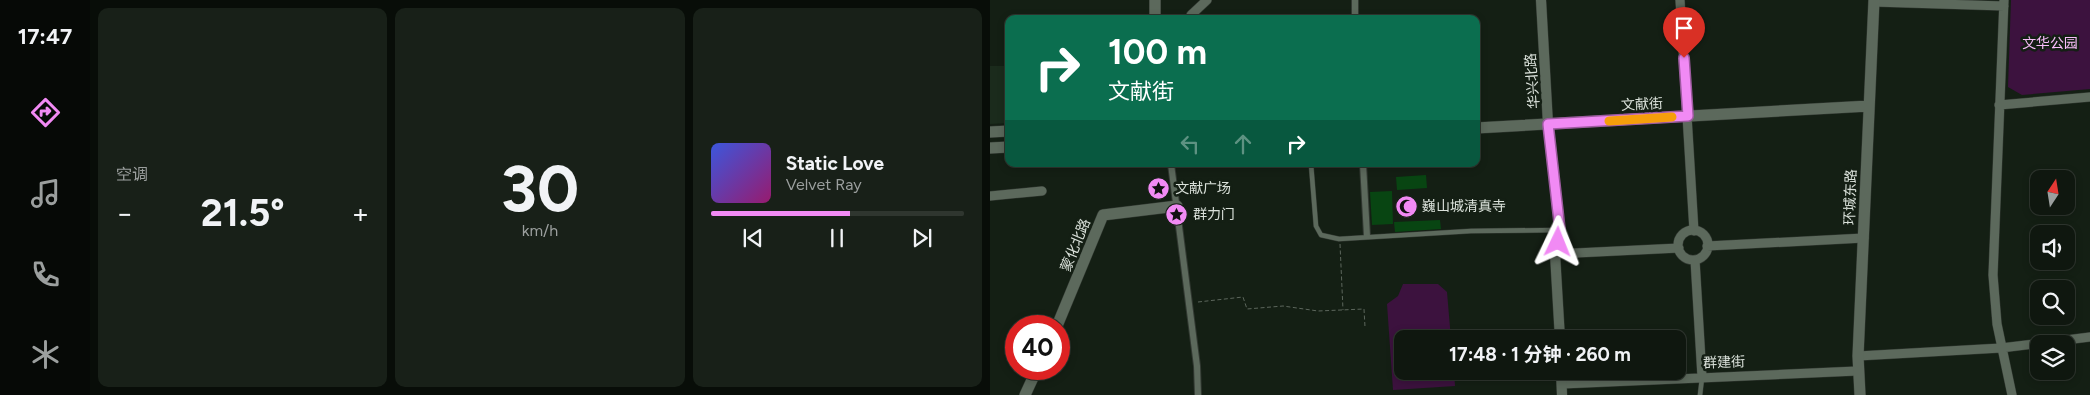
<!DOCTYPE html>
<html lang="zh">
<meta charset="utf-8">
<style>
:root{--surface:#0f170f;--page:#182018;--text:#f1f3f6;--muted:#9b9f9e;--line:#2f362f;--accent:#f18af4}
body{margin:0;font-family:Figtree,"Noto Sans SC",sans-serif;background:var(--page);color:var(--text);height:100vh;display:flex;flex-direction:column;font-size:19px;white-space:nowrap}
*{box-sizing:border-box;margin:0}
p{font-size:16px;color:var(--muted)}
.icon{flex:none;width:28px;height:28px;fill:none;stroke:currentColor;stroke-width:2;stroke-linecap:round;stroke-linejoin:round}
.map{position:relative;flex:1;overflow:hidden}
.details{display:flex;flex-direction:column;gap:8px;padding:8px;background:#080d08;width:900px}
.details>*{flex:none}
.banner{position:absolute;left:15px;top:15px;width:475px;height:152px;border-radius:10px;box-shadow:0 2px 8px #0003,0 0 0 1px var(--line);background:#0b6e4f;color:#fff;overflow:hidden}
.needle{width:32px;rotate:12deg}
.buttons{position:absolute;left:1040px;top:170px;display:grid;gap:10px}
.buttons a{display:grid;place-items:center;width:45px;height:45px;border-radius:10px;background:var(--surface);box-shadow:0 2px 8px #0003,0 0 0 1px var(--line);font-size:25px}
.speed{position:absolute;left:15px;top:315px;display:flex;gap:10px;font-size:25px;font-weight:700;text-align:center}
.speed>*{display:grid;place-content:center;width:65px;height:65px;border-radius:50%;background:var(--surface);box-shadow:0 2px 8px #0003,0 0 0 1px var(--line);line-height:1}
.speed .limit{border:8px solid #d22;background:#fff;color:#111}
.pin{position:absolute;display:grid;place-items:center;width:42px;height:42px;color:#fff;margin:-51px -21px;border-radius:50% 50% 50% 0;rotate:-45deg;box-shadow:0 0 5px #0007}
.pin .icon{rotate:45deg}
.me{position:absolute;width:55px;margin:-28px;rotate:2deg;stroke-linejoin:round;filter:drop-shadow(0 0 4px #0008)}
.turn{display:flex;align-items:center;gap:18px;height:105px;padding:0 20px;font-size:22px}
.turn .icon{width:65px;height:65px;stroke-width:2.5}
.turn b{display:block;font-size:35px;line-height:42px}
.lanes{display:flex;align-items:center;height:48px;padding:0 20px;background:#0003;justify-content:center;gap:25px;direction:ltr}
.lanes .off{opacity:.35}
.big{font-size:38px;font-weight:700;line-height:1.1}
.details .card{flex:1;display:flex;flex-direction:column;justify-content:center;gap:8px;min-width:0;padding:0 18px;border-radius:10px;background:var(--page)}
.details .dial{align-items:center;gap:0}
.dial b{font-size:65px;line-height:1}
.song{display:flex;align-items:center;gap:15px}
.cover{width:60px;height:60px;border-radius:8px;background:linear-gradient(135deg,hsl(230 70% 55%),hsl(320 70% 35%))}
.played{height:5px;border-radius:2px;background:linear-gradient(90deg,var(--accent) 55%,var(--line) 55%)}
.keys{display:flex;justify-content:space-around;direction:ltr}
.heat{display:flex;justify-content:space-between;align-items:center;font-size:28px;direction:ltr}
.details .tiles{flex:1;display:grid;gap:8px;grid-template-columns:repeat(3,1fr)}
.trip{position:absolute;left:404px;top:330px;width:292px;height:50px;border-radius:10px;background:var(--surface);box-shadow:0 2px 8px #0003,0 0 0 1px var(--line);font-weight:700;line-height:50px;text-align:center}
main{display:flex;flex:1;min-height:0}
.menu{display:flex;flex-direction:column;width:90px;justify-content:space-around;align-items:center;background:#060906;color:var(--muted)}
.menu .icon{width:35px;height:35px}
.menu .current{color:var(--accent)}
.menu b{font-size:22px;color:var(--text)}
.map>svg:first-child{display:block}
.built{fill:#1b2b1c}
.green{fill:#3c123e}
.building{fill:#084512}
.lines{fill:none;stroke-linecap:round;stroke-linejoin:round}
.service-casing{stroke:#323932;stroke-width:5.5}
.pedestrian-casing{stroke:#323932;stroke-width:8}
.minor-casing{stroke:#323932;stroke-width:10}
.tertiary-casing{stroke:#323932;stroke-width:11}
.secondary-casing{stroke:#323932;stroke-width:12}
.path{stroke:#5c665c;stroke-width:1;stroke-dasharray:4 2.5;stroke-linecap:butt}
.service{stroke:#5c695c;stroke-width:4.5}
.pedestrian{stroke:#5c695c;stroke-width:6}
.minor{stroke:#5c695c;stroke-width:9}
.tertiary{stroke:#5c695c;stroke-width:10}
.secondary{stroke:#5c695c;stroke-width:11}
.route-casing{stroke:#9d5a9f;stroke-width:12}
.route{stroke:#f18af4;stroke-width:9}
.slow{stroke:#f59e0b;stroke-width:9}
.labels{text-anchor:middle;stroke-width:5;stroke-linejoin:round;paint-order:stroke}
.park-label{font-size:14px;fill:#f9bdfa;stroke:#141f14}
.street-label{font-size:14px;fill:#dae1da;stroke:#141f14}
.poi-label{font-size:14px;fill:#dae1da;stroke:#141f14;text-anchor:start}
</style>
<main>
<nav class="menu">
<b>17:47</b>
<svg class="icon current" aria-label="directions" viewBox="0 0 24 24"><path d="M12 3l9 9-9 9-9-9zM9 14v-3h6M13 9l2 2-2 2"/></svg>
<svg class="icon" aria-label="music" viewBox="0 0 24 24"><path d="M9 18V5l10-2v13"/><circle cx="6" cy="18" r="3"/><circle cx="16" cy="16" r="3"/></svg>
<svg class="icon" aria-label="phone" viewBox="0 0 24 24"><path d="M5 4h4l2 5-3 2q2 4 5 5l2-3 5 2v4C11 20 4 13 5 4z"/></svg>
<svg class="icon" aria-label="climate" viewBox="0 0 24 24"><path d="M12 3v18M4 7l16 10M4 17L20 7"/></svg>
</nav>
<section class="details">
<div class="tiles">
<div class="card"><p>空调</p>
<div class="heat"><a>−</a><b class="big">21.5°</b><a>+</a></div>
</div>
<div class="card dial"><b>30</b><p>km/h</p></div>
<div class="card">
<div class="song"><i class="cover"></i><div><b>Static Love</b><p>Velvet Ray</p></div></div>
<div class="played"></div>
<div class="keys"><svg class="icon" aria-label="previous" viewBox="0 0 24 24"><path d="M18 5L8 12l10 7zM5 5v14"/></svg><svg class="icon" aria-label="pause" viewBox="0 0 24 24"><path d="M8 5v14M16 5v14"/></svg><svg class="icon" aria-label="next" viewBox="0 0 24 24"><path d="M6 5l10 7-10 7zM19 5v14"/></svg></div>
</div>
</div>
</section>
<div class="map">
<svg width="1100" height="395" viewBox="0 0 1100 395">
<rect width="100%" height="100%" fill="#141f14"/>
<!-- built -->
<path class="built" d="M0,66H19V123L0,124Z"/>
<!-- green -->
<path class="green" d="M1021,0H1100V89L1032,95L1018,87Z
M413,284H448L457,292L461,339H412V371H464L465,386L403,390L397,304L408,296Z"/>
<!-- building -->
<path class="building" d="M436,175L437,188L407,190L406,177Z
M402,191L403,224L382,225L380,192Z
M450,220L451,229L405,232L404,222Z"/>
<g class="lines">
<defs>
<path id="service" d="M321,164L326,226L331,235L349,239L481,231L569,230
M710,395L712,378"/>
<path id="pedestrian" d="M365,0V19
M181,164L207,366L208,395
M373,164L377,236"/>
<path id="minor" d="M690,0L704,231
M1014,0L1003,275L1007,324L1022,395
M884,2L1014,6
M201,15L217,0
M1009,105L1100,97
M0,196L52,191
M688 245a15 15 0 1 1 30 0a15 15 0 1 1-30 0Z
M717,246L874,238
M565,254L689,248
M705,260L712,377
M868,356L1011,348L1100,337
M572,384L867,371"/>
<path id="tertiary" d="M551,0L558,124L570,230L565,254L570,339
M571,371L572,395"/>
<path id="secondary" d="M165,0V19
M486,128L879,106
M0,132L19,131
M0,148L19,147
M67,326L113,215L187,206
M35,395L47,369
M870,395L868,356L884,0"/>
</defs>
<!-- service casing -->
<use href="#service" class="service-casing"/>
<!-- pedestrian casing -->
<use href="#pedestrian" class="pedestrian-casing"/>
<!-- minor casing -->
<use href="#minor" class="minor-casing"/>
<!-- tertiary casing -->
<use href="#tertiary" class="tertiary-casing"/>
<!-- secondary casing -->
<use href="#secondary" class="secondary-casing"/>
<!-- path -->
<path class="path" d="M177,19L194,16
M350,244L353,310
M208,302L253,297L257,309L293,306L328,311L374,309L375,327"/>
<!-- service -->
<use href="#service" class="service"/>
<!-- pedestrian -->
<use href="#pedestrian" class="pedestrian"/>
<!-- minor -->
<use href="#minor" class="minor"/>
<!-- tertiary -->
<use href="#tertiary" class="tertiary"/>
<!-- secondary -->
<use href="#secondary" class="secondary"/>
</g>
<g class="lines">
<defs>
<path id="route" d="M568,242L570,230L558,124L698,116L694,58"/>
</defs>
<!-- route casing -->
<use href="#route" class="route-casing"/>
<!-- route -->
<use href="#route" class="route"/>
<!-- slow -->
<path class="slow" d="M619,121L682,117"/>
</g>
<!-- icons -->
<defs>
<symbol id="sight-disc" viewBox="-11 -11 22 22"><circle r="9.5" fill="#f18af4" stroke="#141f14"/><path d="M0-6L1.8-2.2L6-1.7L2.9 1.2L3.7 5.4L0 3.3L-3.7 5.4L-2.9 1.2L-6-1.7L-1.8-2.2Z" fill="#111"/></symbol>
<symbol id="mosque-disc" viewBox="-11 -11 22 22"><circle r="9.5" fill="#f18af4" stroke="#141f14"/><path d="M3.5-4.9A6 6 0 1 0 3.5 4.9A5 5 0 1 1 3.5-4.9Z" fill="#111"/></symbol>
</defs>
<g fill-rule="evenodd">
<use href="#sight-disc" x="156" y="176" width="25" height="25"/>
<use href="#mosque-disc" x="404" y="194" width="25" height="25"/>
<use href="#sight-disc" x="174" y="202" width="25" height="25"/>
</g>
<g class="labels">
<!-- park labels -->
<g class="park-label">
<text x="1060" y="48">文华公园</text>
</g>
<!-- street labels -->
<g class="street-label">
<text transform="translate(542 81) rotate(-94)" y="5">华兴北路</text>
<text transform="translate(652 104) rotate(-3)" y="5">文献街</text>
<text transform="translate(860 197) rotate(-88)" y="5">环城东路</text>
<text transform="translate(85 245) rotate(-68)" y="5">蒙化北路</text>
<text transform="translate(734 362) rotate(-2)" y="5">群建街</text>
</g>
<!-- poi labels -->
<g class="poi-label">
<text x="185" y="193">文献广场</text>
<text x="432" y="211">巍山城清真寺</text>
<text x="203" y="219">群力门</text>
</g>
</g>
</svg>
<div class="buttons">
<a><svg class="needle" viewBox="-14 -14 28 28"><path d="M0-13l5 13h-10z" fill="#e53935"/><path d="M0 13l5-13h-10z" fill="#9b9f9e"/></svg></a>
<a><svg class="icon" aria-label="sound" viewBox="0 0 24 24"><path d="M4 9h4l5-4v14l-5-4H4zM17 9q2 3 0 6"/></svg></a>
<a><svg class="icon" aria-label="search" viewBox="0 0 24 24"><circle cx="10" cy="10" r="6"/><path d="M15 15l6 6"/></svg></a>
<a><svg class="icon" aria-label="layers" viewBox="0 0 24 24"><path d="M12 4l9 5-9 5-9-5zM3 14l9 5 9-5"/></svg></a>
</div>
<div class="speed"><div class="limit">40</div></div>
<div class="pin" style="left:694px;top:58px;background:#d93025"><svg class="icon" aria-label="arrive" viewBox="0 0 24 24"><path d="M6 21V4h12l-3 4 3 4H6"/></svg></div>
<svg class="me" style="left:568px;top:242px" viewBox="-20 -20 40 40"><path d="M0-17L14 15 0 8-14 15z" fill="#f18af4" stroke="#fff" stroke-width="4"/></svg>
<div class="trip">17:48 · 1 分钟 · 260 m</div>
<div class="banner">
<div class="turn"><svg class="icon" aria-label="right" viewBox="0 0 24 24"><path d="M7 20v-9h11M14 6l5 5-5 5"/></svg><div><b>100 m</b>文献街</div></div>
<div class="lanes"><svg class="icon off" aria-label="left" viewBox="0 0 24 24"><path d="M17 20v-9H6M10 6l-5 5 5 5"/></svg><svg class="icon off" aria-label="ahead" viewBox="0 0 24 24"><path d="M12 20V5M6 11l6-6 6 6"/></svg><svg class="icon" aria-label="right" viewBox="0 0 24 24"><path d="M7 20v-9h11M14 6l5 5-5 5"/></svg></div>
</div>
</div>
</main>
